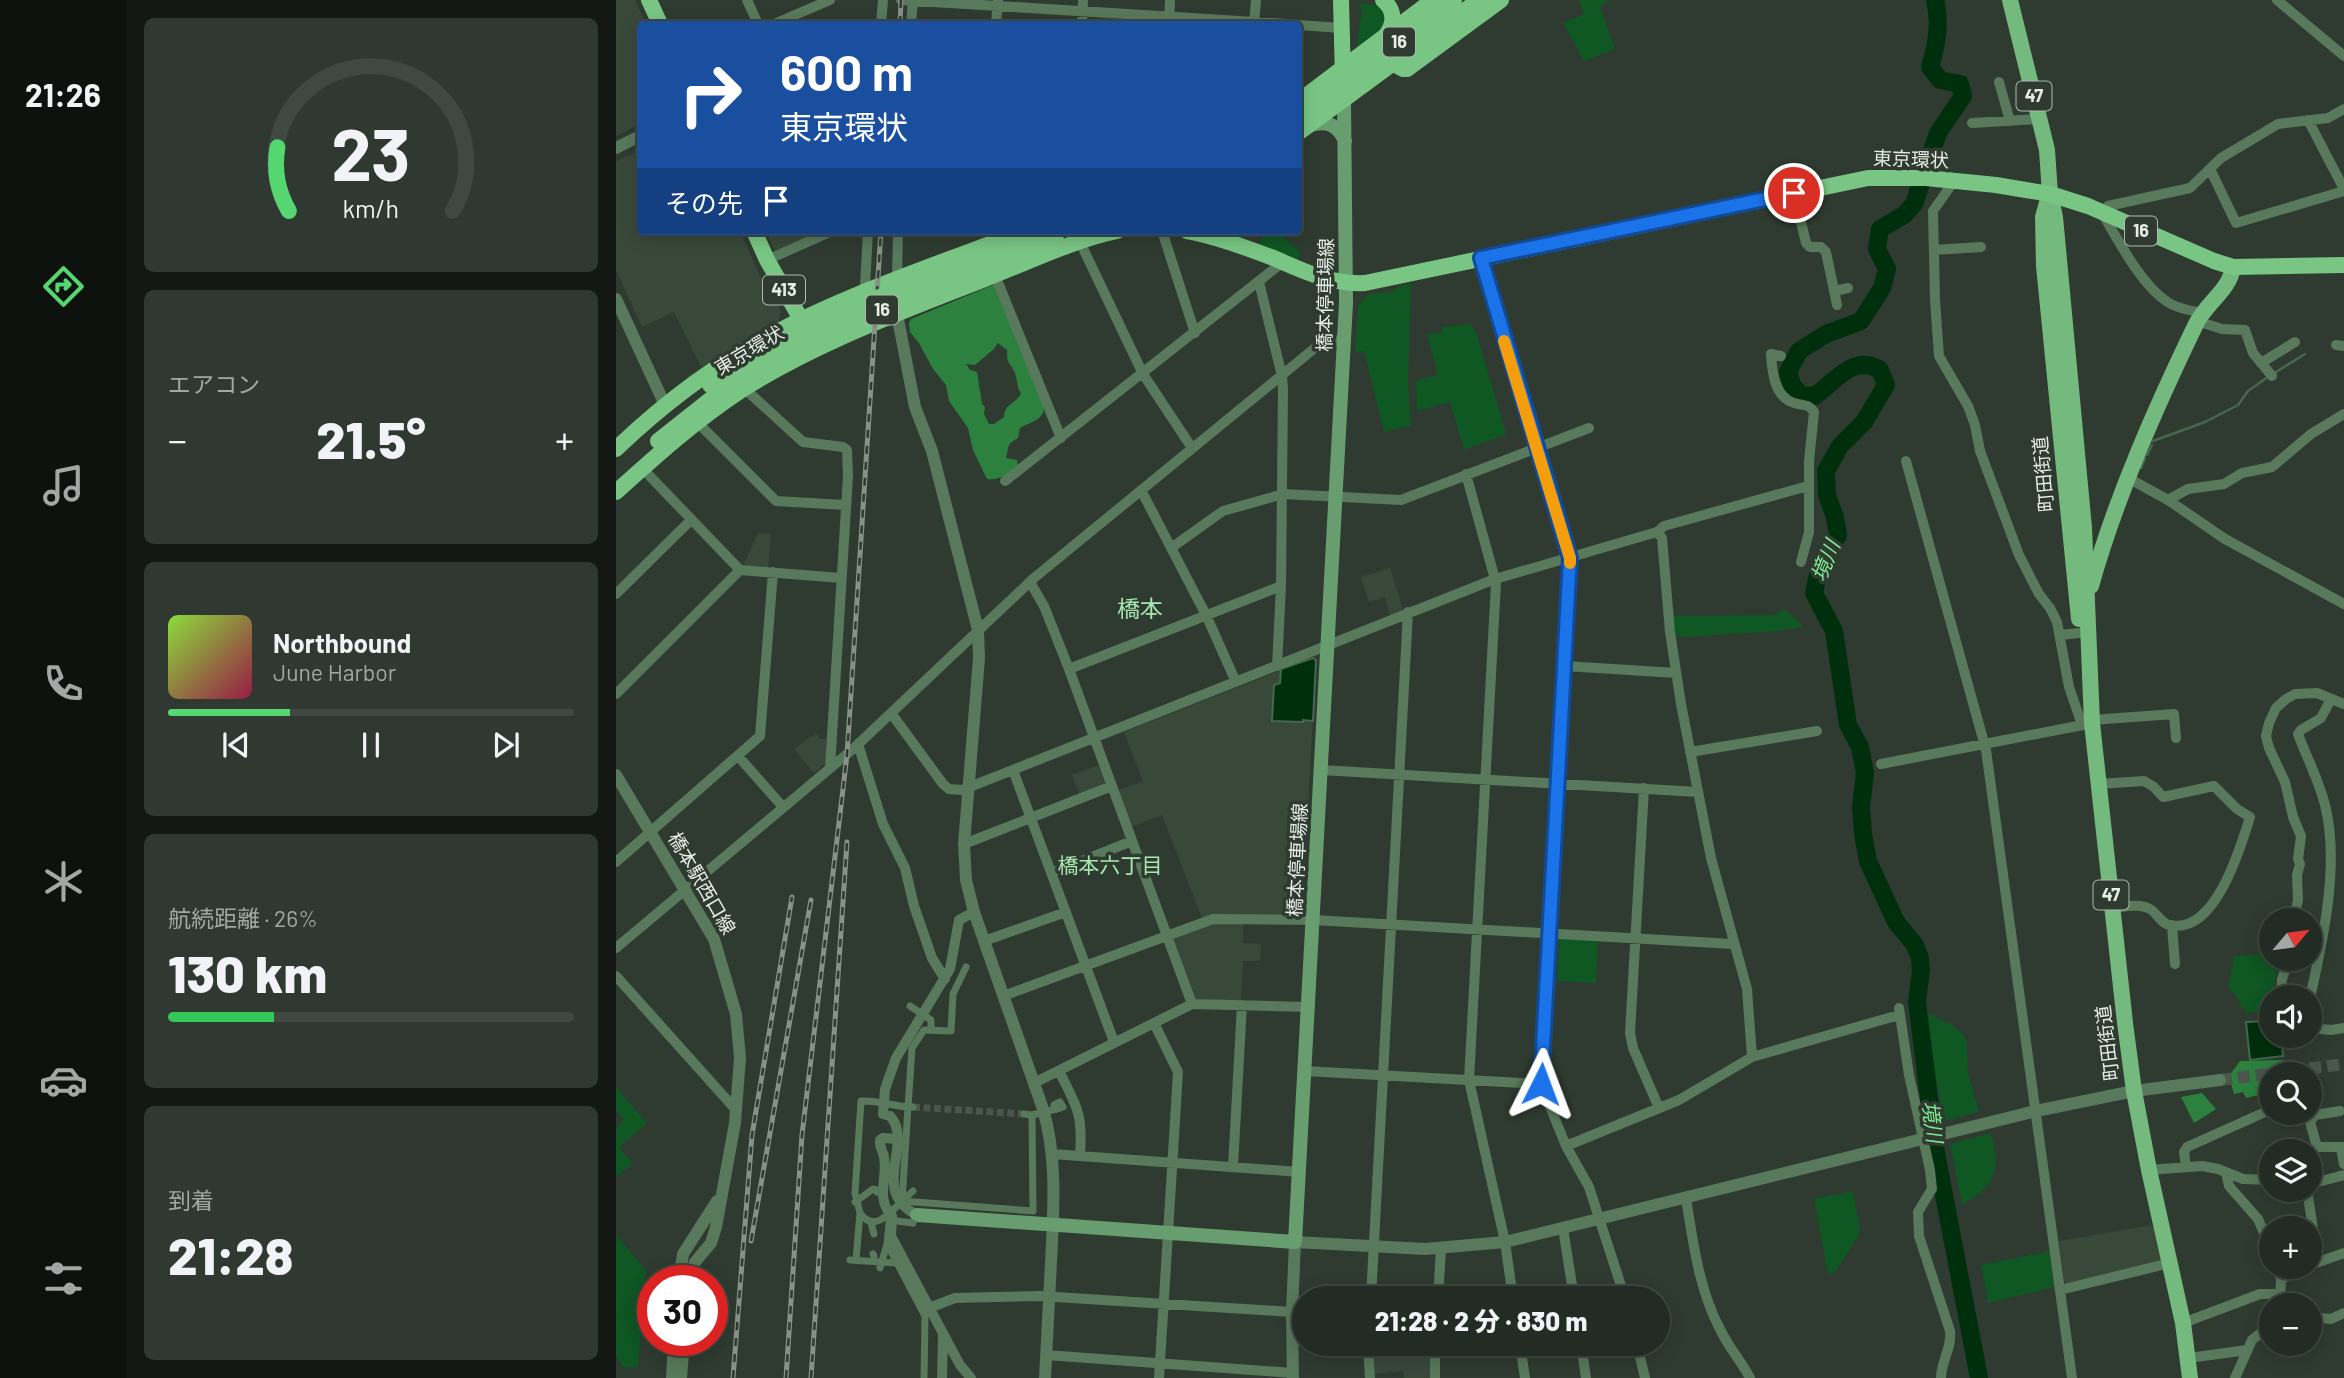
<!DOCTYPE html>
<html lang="ja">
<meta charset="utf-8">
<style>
:root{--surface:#232c24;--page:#2f3831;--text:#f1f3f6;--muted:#a3a7a6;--line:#404841;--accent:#56d671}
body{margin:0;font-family:Barlow,"Noto Sans JP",sans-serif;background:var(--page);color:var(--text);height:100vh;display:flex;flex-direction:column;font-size:26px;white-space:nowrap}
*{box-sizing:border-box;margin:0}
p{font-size:23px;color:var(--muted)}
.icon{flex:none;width:38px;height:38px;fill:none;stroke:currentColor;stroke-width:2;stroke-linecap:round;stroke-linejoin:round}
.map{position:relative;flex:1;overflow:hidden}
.side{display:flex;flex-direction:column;gap:18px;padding:18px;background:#131814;width:490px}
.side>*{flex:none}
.top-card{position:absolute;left:21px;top:21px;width:665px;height:214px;border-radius:7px;box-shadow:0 4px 18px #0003,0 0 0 2px var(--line);background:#1a4fa0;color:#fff;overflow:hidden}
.needle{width:46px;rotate:61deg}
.fabs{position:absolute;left:1643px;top:908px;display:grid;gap:14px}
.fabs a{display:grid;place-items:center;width:63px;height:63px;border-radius:50%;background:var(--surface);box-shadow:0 4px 18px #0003,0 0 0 2px var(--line);font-size:35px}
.speed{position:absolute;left:21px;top:1265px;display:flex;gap:14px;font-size:35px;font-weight:700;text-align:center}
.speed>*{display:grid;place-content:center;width:91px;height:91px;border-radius:50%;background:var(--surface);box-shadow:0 4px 18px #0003,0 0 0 2px var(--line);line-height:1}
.speed .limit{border:10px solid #d22;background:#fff;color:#111}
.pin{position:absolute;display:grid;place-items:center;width:60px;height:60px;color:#fff;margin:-30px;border:4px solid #fff;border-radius:50%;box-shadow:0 2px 7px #0007}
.me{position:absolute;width:77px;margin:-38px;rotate:3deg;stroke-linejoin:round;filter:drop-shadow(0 0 5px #0008)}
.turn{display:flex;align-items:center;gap:24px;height:147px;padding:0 28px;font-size:32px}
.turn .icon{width:91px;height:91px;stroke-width:2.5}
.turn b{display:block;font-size:49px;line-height:60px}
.then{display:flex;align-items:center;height:66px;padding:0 28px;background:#0003;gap:14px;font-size:26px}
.big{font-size:52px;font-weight:800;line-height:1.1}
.side .tile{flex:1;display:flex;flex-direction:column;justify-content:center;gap:10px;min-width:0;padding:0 24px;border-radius:10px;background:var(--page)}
.side .dial{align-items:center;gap:0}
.dial svg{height:182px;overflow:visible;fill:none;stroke:var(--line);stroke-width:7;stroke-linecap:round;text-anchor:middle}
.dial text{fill:var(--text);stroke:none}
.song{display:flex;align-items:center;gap:21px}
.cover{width:84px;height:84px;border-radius:10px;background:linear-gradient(135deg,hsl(90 70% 55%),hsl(340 70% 35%))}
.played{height:7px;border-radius:4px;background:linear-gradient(90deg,var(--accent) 30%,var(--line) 30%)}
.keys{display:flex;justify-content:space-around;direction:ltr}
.heat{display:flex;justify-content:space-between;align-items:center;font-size:38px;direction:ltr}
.charge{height:10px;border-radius:5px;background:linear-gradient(90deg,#34c759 26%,var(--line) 0)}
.trip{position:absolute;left:676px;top:1286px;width:378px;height:70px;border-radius:35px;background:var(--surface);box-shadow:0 4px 18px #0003,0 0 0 2px var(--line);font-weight:800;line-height:70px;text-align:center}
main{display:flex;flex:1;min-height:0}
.menu{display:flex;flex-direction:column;width:126px;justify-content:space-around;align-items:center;background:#0e120e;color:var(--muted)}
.menu .icon{width:49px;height:49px}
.menu .selected{color:var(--accent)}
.menu b{font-size:32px;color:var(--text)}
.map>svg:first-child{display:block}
.built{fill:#38493a}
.green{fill:#0f5723}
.forest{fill:#2c813f;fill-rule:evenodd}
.water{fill:#002f0d;stroke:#45684e;stroke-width:2}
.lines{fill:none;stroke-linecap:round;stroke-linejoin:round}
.stream{stroke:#45684e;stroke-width:2.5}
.river{stroke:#002f0d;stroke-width:18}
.pedestrian-tunnel{stroke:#4a564b;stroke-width:7;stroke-dasharray:7 3.5;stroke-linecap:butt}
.tertiary-tunnel{stroke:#4a564b;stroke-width:12;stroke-dasharray:12 6;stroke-linecap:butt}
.pedestrian{stroke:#58795c;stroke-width:7}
.minor{stroke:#58795c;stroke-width:10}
.tertiary{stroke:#58795c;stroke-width:12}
.secondary{stroke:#689d6f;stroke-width:14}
.primary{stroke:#74b97e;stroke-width:16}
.trunk{stroke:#79c684;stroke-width:16}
.rail-casing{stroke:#879188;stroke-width:5}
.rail{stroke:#2f3b30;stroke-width:2.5;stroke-dasharray:8;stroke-linecap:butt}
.pedestrian-bridge{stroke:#58795c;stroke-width:7}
.trunk-bridge{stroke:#79c684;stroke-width:16}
.route-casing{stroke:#114b97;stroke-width:18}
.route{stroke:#1a73e8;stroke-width:12}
.slow{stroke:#f59e0b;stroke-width:12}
.labels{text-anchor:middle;stroke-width:7;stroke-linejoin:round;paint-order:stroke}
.shield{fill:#2f3b30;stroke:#afb8b0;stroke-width:2}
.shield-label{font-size:18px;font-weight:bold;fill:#e6ede7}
.street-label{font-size:19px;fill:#e6ede7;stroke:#2f3b30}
.water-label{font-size:21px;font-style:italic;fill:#7fea91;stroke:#2f3b30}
.neighbourhood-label{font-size:21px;fill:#a7e7af;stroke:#2f3b30}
.quarter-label{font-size:23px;fill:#a7e7af;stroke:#2f3b30}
</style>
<main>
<nav class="menu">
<b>21:26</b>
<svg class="icon selected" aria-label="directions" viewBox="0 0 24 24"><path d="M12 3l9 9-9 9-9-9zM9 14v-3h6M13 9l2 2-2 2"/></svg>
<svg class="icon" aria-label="music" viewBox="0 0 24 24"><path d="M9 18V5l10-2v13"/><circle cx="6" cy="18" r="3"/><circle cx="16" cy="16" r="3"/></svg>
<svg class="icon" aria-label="phone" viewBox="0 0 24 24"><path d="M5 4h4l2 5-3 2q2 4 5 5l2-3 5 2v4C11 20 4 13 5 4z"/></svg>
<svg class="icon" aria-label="climate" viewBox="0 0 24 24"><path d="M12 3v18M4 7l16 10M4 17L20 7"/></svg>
<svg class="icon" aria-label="car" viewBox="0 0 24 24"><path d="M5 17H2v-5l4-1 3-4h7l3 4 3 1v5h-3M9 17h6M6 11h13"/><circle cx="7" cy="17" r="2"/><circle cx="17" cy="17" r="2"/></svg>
<svg class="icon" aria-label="filters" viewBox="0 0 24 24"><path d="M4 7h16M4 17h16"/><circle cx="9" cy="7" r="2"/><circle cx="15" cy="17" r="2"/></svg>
</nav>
<section class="side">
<div class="tile dial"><svg viewBox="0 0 100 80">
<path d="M14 69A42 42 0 1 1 86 69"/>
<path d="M14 69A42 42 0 0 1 9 41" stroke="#56d671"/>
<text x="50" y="56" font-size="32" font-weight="700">23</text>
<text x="50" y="72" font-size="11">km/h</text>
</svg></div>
<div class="tile"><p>エアコン</p>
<div class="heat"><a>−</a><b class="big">21.5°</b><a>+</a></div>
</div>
<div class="tile">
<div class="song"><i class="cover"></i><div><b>Northbound</b><p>June Harbor</p></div></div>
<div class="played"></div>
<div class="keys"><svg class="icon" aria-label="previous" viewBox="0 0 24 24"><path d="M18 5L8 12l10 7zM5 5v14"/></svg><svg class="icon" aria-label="pause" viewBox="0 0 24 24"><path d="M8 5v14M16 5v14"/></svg><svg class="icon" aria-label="next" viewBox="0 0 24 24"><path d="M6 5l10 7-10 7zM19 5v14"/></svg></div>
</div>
<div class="tile"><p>航続距離 · 26%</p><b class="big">130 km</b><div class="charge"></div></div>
<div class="tile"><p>到着</p><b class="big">21:28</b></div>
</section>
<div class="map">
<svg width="1728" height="1378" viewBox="0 0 1728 1378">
<rect width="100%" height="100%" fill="#2f3b30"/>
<!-- built -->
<path class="built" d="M0,0H19L30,24H24V124L0,136Z
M24,150V231H124L147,282L165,311L161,325L130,340L85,367L58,312L26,327L0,270V161Z
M150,231H207L159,252Z
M142,533L155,534L152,569L127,566Z
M774,568L787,610L774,615L769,597L753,602L745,577Z
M697,658L700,660L686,915L586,918L546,815L513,828L501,791L527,781L508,732Z
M200,733L204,739H212L210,763L198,773L178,749Z
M485,764L490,785L464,796L456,775Z
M599,923L627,924V943L645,944L644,961H627L625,1001L579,999L558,940L560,937Z
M1537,1225L1545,1259L1542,1262L1451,1284L1448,1281L1443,1241Z
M757,1348L815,1351V1378H788L787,1371L759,1374Z"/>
<!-- green -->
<path class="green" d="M963,0H994L984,6L999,49L968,61L947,23L968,14Z
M742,3L761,5L770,16L768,28L740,50L746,10Z
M650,231H660L684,251L681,263L643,244Z
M795,283L792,382L795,426L768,432L748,351L739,352L742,306L753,294L776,292L782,287Z
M855,324L861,335L890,434L848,450L834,402L801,411L800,381L822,375L811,334L826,333V327Z
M1168,609L1187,625L1185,627L1162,631L1071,637L1060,636L1056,616L1158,615Z
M943,938L982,940L980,983L941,981Z
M1655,954L1656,959H1666L1660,975L1655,1007L1643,1012L1630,1013L1619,994L1612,988L1618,956Z
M1307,1010L1337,1026L1348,1035L1351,1043L1352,1073L1363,1112L1328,1121Z
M0,1087L31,1123L3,1148L17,1163L0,1177V1128L8,1120L0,1111Z
M1375,1133C1385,1172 1380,1185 1346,1205L1334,1144Z
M1237,1191L1244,1228L1242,1237L1219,1272L1212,1274L1198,1199Z
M0,1235L30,1270L22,1367H7L0,1356Z
M1434,1251L1439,1284L1435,1288L1372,1303L1365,1265Z"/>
<!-- forest -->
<path class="forest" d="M377,285H381L428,406C429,420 414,422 404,428L402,438C388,446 394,447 390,458L401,460L402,465C393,473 384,481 371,479L357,450L352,428L333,401L330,385L317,369L303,343L294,332L293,323L295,319ZM382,343L391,350C391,365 393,361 398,371C402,379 400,385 405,394C399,404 388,404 388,417L378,424H373L368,414L369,407L366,404L361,372L354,370L350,364L359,365L378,349Z
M1668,1060L1670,1074H1656L1655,1092L1630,1098L1627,1092L1618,1094L1613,1076L1624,1061Z
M1586,1093L1600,1109L1578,1123L1565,1097Z"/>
<!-- water -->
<path class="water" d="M697,658L700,660L697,721L687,720V722L656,721L658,685L664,683L665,669Z
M1655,1021L1656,1036H1665L1667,1056L1634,1060L1630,1022Z"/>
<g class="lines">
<!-- stream -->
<path class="stream" d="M1660,372L1689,354
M1537,441L1589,422L1622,405L1632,391L1652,377
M1531,455L1536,445
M1525,468L1529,458"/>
<!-- river -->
<path class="river" d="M1319,0C1325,23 1321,45 1314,67L1324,80L1344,84L1347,96L1322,133L1298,204L1288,215L1264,229L1261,249L1271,269L1266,288L1245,321L1210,334L1183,351L1172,372L1176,385L1185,395L1199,396C1218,382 1239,353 1264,370L1270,385L1248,422L1224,446L1210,471L1211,495L1219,517L1222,535L1203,569L1198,593L1218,631L1232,725L1244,747L1249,773L1245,807L1247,834L1252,861L1280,922L1299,945L1304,958L1305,970L1301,1002L1320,1153L1363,1378"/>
<!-- pedestrian-tunnel -->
<path class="pedestrian-tunnel" d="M297,1107L408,1114"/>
<!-- tertiary-tunnel -->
<path class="tertiary-tunnel" d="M1604,1080L1728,1064"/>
<!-- pedestrian -->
<path class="pedestrian" d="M297,1107H292L296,1048L308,1030L335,1031L337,994L350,967
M440,1109L438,1105L444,1102L447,1107
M297,1191L286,1201L417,1211L416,1115L408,1114
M239,1202L257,1189L261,1190V1192
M255,1223L258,1234
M257,1254L258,1256
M234,1260L280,1263
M264,1268L271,1244"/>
<!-- minor -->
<path class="minor" d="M131,0L142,24
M285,0L672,24
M1661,0L1728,56
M158,24L214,0
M265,24L267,0
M295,24L297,0
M380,24L382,1
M466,24L467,0
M553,24L554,0
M638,24L640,0
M682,25L726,28
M1383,82L1394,121
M1692,120L1728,189
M1356,123L1423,119
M1594,169L1620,223L1728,191
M1338,181L1317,211L1319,300L1323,356L1352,406L1359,425L1364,451L1403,555L1423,594L1434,608L1441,622L1453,687L1466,725
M1178,193L1190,243L1194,247H1205L1210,252L1221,305
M546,231L579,333
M616,233L618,231
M464,242L527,374L576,448
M1318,250L1365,247
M865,258L954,558L925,1084L950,1146L973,1187L1009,1298
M151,260L216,231
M379,275L445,438
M281,281L282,231
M643,282L666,376L667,389L665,586L661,666
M1218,291L1232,288
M251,292L249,286L252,231
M1587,313C1576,311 1564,309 1555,304C1527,289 1502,240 1486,213L1492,206L1574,188L1605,158L1662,124L1712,118L1728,109
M1581,321L1606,329L1629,330L1637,353L1656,376
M1720,345L1728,346
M1165,356L1155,354C1156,371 1158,397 1178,403C1187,406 1192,403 1198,412L1193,461V532L1185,562
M1645,363L1679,342
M129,389L187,442L227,447L231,450L232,476L214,768
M81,422L160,501L229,505
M1290,461L1370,750L1456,1378
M26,468L124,570L225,578
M850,474L880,583L853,1080L889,1242L897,1298
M1512,478L1552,500L1609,539L1728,604
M389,481L667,262
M525,490L590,615L620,682
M1552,500L1572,489L1608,484L1626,473L1656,467L1695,434L1728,414
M1041,532L1046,538L1054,632L1065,704L1095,858L1131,989L1136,1057
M555,548L607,511L667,494L785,500L973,428
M414,582L428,606L453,669L576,1004
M0,594L75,520
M1444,635L1463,633
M949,666L1060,673
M453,669L665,586
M0,694L124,570
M275,713L327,784L333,789L346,790L879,579L1041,532L1048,526L1192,486
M1476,720L1558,714L1560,738
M242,744L267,824L289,868L298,906L316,958L329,979
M1074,752L1201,731
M122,756L167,807
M1265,764L1472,724
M397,770L498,1042
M705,770L1082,792
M1483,784L1528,781L1538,787L1547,797L1598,786L1621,809L1634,817C1624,849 1599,935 1554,925C1545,924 1541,913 1534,909C1523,903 1508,907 1496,908
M1028,788L1014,1033L1017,1048L1043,1108
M348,844L496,786
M0,862L144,736L157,572
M436,873L516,841
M1678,920L1682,900L1681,875L1684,864L1682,859L1685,836L1677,817L1669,782L1653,748L1650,736L1653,723L1660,708L1670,699L1679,694L1701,693L1728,704
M1556,926L1559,964
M368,941L450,912
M0,948L237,749L418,578L705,343L711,341L728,340
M0,976L120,1110
M387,996L597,919L697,920L1117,944
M1665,998L1666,979L1673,959
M1694,998C1707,940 1724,864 1709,805C1703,781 1691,758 1682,734L1685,730L1705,718L1715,699
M1283,1008L1293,1075L1314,1170L1316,1189L1302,1212L1303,1236L1334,1331C1336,1349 1325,1361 1325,1378
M538,1023L562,1072L543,1378
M1694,1028L1715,1030L1728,1028
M443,1071C461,1107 467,1113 464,1156
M689,1071L925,1084
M418,1083L576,1004L692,1007
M1724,1111L1699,1115L1694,1122L1701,1147H1728
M281,1139L267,1138L264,1140C263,1148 267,1150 268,1157C272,1178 259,1198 276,1216L275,1236L344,1365L355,1378
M950,1146L1063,1100L1136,1057L1283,1015
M1725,1148L1728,1164
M436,1154L684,1172
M617,1166L626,1005
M1570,1167L1568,1152L1571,1147L1647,1113
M1533,1170L1586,1166L1602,1169L1627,1179L1656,1180
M1610,1172L1613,1186L1642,1219L1656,1251
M1694,1184L1728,1175
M1691,1190L1702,1261
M1070,1198C1077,1242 1083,1291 1105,1331C1113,1348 1126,1362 1134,1378
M301,1215C252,1190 299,1143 274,1116L267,1114L269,1089L280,1058L334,969L343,920L358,912
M947,1228L958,1298
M1694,1265L1728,1253
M1661,1267L1665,1279L1664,1306
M1665,1279L1690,1267
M1444,1290L1554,1263
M755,1298L792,612
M822,1298L825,1249
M313,1308L339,1298L424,1296L676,1312
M1694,1317L1715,1319L1728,1313
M1567,1323L1644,1294H1664
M752,1344L754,1378
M819,1344V1378
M904,1344L909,1378
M965,1344L970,1378
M1021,1344L1029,1378
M430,1355L677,1373
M1573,1358L1631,1350
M326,1378L327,1334
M1619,1378L1636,1340L1651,1328L1656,1320"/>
<!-- tertiary -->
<path class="tertiary" d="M0,148L24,136
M0,299L49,405
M281,314L299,407L316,451L362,630L363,658L348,844L350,880L358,912L427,1109C440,1153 438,1198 436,1243C434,1288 431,1333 429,1378
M0,775L98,939L120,1014L124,1058L119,1123L100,1227L95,1243L79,1262L72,1281
M63,1281L67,1254L101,1201
M56,1378L58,1340
M65,1378L68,1340
M677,1378L676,1312L679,1242L809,1249L889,1242L1420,1111L1518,1091L1604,1080"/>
<!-- secondary -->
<path class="secondary" d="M694,125C711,120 722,125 729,141
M301,1215L679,1242L730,303L728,101"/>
<!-- primary -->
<path class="primary" d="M1394,0L1431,150L1434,194L1439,217L1468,528L1476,723L1509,1023L1518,1091L1533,1170L1567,1323L1574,1378
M1433,196L1427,217L1428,266L1463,619
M1475,586C1500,497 1540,407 1580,324C1590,303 1614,290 1617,267"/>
<!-- trunk -->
<path class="trunk" d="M33,0L44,24
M725,0L727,78
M767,0C779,10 779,23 770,35
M778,64L787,69H791L885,0
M682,102L817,0
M682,115L838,0
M682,133L863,0
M138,231L151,260L190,328
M571,231C599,236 628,247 655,257C686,270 714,285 749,283L1252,178H1310L1380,185L1434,194L1472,206L1598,261L1617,267L1728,265
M42,441L100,395
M0,449C48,403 101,363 159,333C238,291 324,264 407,231
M0,492C40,456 80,420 124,391C202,341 291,310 376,276C417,260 458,240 501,231"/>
<defs>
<path id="rail" d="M284,24L285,0
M135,1241L195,900
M117,1378L136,1135L176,897
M170,1378L186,1135L231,755L265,231
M195,1378L231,842"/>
</defs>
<!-- rail casing -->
<use href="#rail" class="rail-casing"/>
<!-- rail -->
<use href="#rail" class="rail"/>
<!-- pedestrian-bridge -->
<path class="pedestrian-bridge" d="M294,1006L315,1020V1030
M416,1115L444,1108
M274,1214L271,1244L309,1316L308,1378
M273,1220L297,1223
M240,1260L244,1213L239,1193L245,1101C262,1100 276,1106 292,1107L286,1201C273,1214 258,1233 244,1213"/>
<!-- trunk-bridge -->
<path class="trunk-bridge" d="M94,385C197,315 317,277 432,231
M100,395C203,325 325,286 440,240"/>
</g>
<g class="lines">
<defs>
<path id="route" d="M925,1084L954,558L865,258L1178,193"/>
</defs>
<!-- route casing -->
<use href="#route" class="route-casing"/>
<!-- route -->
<use href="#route" class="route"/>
<!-- slow -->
<path class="slow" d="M888,341L954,558V563"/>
</g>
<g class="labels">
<!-- shield labels -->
<g class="shield">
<rect x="767" y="27.5" width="32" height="29" rx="5"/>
<rect x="1400.5" y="81.5" width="35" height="29" rx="5"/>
<rect x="1509" y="216.5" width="32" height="29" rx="5"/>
<rect x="147" y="275.5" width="42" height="29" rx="5"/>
<rect x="250" y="295.5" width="32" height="29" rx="5"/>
<rect x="1477.5" y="880.5" width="35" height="29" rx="5"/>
</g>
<g class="shield-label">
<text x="783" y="48">16</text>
<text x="1418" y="102">47</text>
<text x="1525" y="237">16</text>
<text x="168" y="296">413</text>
<text x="266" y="316">16</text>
<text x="1495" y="901">47</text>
</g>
<!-- street labels -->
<g class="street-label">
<text transform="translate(1295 159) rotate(2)" y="7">東京環状</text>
<text transform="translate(709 295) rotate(-89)" y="7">橋本停車場線</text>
<text transform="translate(133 350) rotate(-31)" y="7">東京環状</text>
<text transform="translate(1427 474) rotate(-95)" y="7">町田街道</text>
<text transform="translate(681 860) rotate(-87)" y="7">橋本停車場線</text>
<text transform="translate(86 883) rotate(60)" y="7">橋本駅西口線</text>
<text transform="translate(1491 1043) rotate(-97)" y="7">町田街道</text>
</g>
<!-- water labels -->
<g class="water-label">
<text transform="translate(1210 561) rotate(-68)" y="7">境川</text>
<text transform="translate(1316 1122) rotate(83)" y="7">境川</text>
</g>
<!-- neighbourhood labels -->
<g class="neighbourhood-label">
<text x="494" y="873">橋本六丁目</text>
</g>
<!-- quarter labels -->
<g class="quarter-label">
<text x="524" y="617">橋本</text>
</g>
</g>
</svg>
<div class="fabs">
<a><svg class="needle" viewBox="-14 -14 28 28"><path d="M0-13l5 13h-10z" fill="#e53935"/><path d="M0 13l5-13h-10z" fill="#a3a7a6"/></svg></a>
<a><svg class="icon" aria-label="sound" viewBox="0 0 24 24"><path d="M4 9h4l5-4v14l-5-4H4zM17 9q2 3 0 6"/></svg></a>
<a><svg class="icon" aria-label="search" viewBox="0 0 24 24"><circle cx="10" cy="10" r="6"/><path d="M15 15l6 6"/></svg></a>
<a><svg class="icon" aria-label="layers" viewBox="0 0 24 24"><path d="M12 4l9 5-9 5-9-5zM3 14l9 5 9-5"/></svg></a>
<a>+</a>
<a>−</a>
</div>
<div class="speed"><div class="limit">30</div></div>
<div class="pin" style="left:1178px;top:193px;background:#d93025"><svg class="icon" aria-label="arrive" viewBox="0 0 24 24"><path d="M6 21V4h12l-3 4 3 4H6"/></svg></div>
<svg class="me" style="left:925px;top:1084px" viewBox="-20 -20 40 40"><path d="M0-17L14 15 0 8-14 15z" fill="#1a73e8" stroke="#fff" stroke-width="4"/></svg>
<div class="trip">21:28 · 2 分 · 830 m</div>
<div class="top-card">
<div class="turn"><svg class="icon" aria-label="right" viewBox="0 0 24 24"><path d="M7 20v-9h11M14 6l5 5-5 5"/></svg><div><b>600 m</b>東京環状</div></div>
<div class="then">その先<svg class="icon" aria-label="arrive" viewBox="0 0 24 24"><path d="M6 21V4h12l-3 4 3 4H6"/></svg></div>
</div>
</div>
</main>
